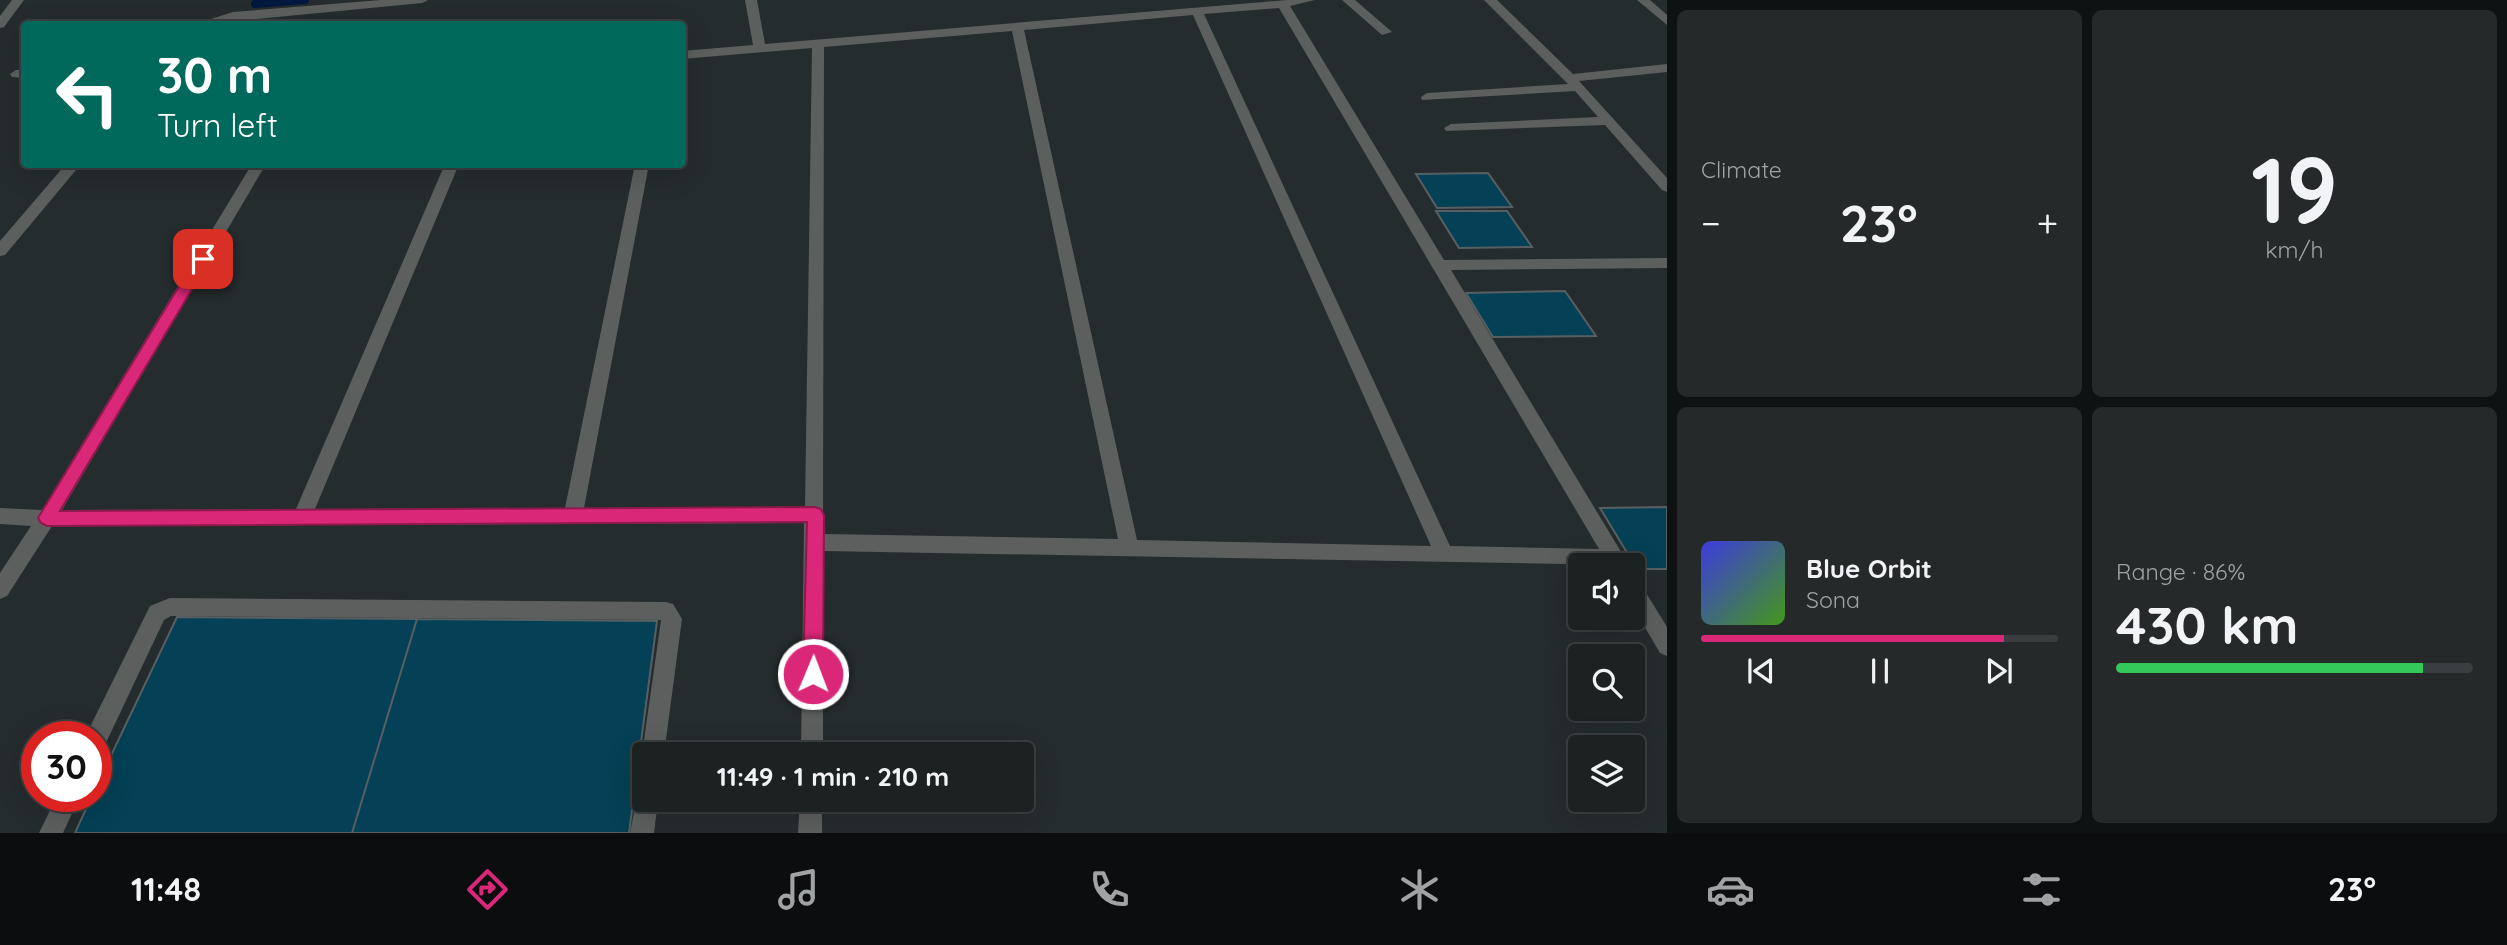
<!DOCTYPE html>
<meta charset="utf-8">
<style>
:root{--surface:#1c2122;--page:#25292a;--text:#f1f3f6;--muted:#a0a3a5;--line:#3a3e40;--accent:#db2777}
body{margin:0;font-family:Quicksand,sans-serif;background:var(--page);color:var(--text);height:100vh;display:flex;flex-direction:column;font-size:26px;white-space:nowrap}
*{box-sizing:border-box;margin:0}
p{font-size:23px;color:var(--muted)}
.icon{flex:none;width:38px;height:38px;fill:none;stroke:currentColor;stroke-width:2;stroke-linecap:round;stroke-linejoin:round}
.map{position:relative;flex:1;overflow:hidden}
.side{display:flex;flex-direction:column;gap:10px;padding:10px;background:#0f1213;width:840px}
.side>*{flex:none}
.hud{position:absolute;left:21px;top:21px;width:665px;height:147px;border-radius:7px;box-shadow:0 7px 28px #0002,0 0 0 2px var(--line);background:#00695c;color:#fff;overflow:hidden}
.buttons{position:absolute;left:1568px;top:553px;display:grid;gap:14px}
.buttons a{display:grid;place-items:center;width:77px;height:77px;border-radius:7px;background:var(--surface);box-shadow:0 7px 28px #0002,0 0 0 2px var(--line);font-size:35px}
.speed{position:absolute;left:21px;top:721px;display:flex;gap:14px;font-size:35px;font-weight:700;text-align:center}
.speed>*{display:grid;place-content:center;width:91px;height:91px;border-radius:50%;background:var(--surface);box-shadow:0 7px 28px #0002,0 0 0 2px var(--line);line-height:1}
.speed .limit{border:10px solid #d22;background:#fff;color:#111}
.pin{position:absolute;display:grid;place-items:center;width:60px;height:60px;color:#fff;margin:-30px;border-radius:14px;box-shadow:0 4px 10px #0006}
.me{position:absolute;width:77px;margin:-38px;rotate:1deg;stroke-linejoin:round;filter:drop-shadow(0 0 5px #0008)}
.turn{display:flex;align-items:center;gap:24px;height:147px;padding:0 21px;font-size:32px}
.turn .icon{width:91px;height:91px;stroke-width:2.5}
.turn b{display:block;font-size:49px;line-height:60px}
.big{font-size:52px;font-weight:700;line-height:1.1}
.side .tile{flex:1;display:flex;flex-direction:column;justify-content:center;gap:10px;min-width:0;padding:0 24px;border-radius:10px;background:var(--page)}
.side .dial{align-items:center;gap:0}
.dial b{font-size:91px;line-height:1}
.song{display:flex;align-items:center;gap:21px}
.cover{width:84px;height:84px;border-radius:10px;background:linear-gradient(135deg,hsl(240 70% 55%),hsl(100 70% 35%))}
.played{height:7px;border-radius:4px;background:linear-gradient(90deg,var(--accent) 85%,var(--line) 85%)}
.keys{display:flex;justify-content:space-around;direction:ltr}
.heat{display:flex;justify-content:space-between;align-items:center;font-size:38px;direction:ltr}
.charge{height:10px;border-radius:5px;background:linear-gradient(90deg,#34c759 86%,var(--line) 0)}
.side .tiles{flex:1;display:grid;gap:10px;grid-template-columns:repeat(2,1fr)}
.trip{position:absolute;left:632px;top:742px;width:402px;height:70px;border-radius:7px;background:var(--surface);box-shadow:0 7px 28px #0002,0 0 0 2px var(--line);font-weight:700;line-height:70px;text-align:center}
.tabs{display:flex;height:112px;justify-content:space-around;align-items:center;background:#0b0d0e;color:var(--muted)}
.tabs .icon{width:49px;height:49px}
.tabs .active{color:var(--accent)}
.tabs b{font-size:32px;color:var(--text)}
main{display:flex;flex:1;min-height:0}
.map>svg:first-child{display:block}
.lines{fill:none;stroke-linecap:round;stroke-linejoin:round}
.stream{stroke:#00183f;stroke-width:8}
.building{fill:#044056;stroke:#585f62;stroke-width:2}
.minor{fill:#5c5f5e;fill-rule:evenodd}
.route{fill:#db2777;stroke:#8e194d;stroke-width:2}
</style>
<main>
<div class="map">
<svg width="1667" height="833" viewBox="0 0 1667 833">
<rect width="100%" height="100%" fill="#252c2d"/>
<g class="lines">
<!-- stream -->
<path class="stream" d="M255,4L305,0"/>
</g>
<!-- building -->
<path class="building" d="M1488,173L1512,207L1437,208L1416,174Z
M1436,211H1507L1532,247L1459,248Z
M1565,291L1596,336L1493,337L1466,293Z
M1667,507V569H1637L1600,508Z
M177,617L417,619L352,833H75L92,796H96V787Z
M417,619L657,621L629,833H352Z"/>
<g class="lines">
<!-- minor -->
<path class="minor" d="M12,0H24L4,27L0,28V16Z
M381,0H428L422,3L206,24L211,19L233,12Z
M745,0H757L765,44L1287,0H1315L1290,6L1444,260L1667,258V268L1451,270L1629,565L823,551V754H801L804,523L52,526L7,596L0,599V573L31,526L0,524V508L42,510L252,164H266L62,510L296,509L445,164H459L315,509L565,508L635,164H649L584,508L805,507L812,48L682,59V51L753,45ZM1279,8L1599,549L1450,546L1204,14ZM1193,15L1431,546L1137,540L1024,30ZM1012,31L1118,539L823,534L824,47Z
M1342,0H1355L1392,32L1382,35Z
M1484,0H1497L1573,74L1667,64V72L1579,81L1667,178V192L1662,190L1605,125L1446,131L1444,128L1451,124L1598,117L1575,91L1422,100L1421,97L1427,93L1568,84Z
M1637,0H1650L1667,15V25Z
M16,70H24V78L12,77L10,74Z
M66,164H81L5,255L0,256V241Z
M1633,580L1640,583L1667,627V656L1660,653L1633,607Z
M170,598L666,602L673,604L682,619L664,754H644V759L642,754L661,620L171,616L164,620L104,747L96,750V737H86L88,731L150,606Z
M644,789V800H658L654,833H630L638,792Z
M57,796H80L63,833H39Z
M800,800H822V833H798Z"/>
</g>
<!-- route -->
<path class="route" d="M203,254L210,259L60,511L815,507L821,509L824,515L823,674L820,681L813,684L806,681L803,674L807,522L47,526L41,523L38,518L41,513L198,255Z"/>
</svg>
<div class="buttons">
<a><svg class="icon" aria-label="sound" viewBox="0 0 24 24"><path d="M4 9h4l5-4v14l-5-4H4zM17 9q2 3 0 6"/></svg></a>
<a><svg class="icon" aria-label="search" viewBox="0 0 24 24"><circle cx="10" cy="10" r="6"/><path d="M15 15l6 6"/></svg></a>
<a><svg class="icon" aria-label="layers" viewBox="0 0 24 24"><path d="M12 4l9 5-9 5-9-5zM3 14l9 5 9-5"/></svg></a>
</div>
<div class="speed"><div class="limit">30</div></div>
<div class="pin" style="left:203px;top:259px;background:#d93025"><svg class="icon" aria-label="arrive" viewBox="0 0 24 24"><path d="M6 21V4h12l-3 4 3 4H6"/></svg></div>
<svg class="me" style="left:813px;top:674px" viewBox="-20 -20 40 40"><circle r="17" fill="#db2777" stroke="#fff" stroke-width="3"/><path d="M0-11L8 9 0 5-8 9z" fill="#fff"/></svg>
<div class="trip">11:49 · 1 min · 210 m</div>
<div class="hud">
<div class="turn"><svg class="icon" aria-label="left" viewBox="0 0 24 24"><path d="M17 20v-9H6M10 6l-5 5 5 5"/></svg><div><b>30 m</b>Turn left</div></div>
</div>
</div>
<section class="side">
<div class="tiles">
<div class="tile"><p>Climate</p>
<div class="heat"><a>−</a><b class="big">23°</b><a>+</a></div>
</div>
<div class="tile dial"><b>19</b><p>km/h</p></div>
<div class="tile">
<div class="song"><i class="cover"></i><div><b>Blue Orbit</b><p>Sona</p></div></div>
<div class="played"></div>
<div class="keys"><svg class="icon" aria-label="previous" viewBox="0 0 24 24"><path d="M18 5L8 12l10 7zM5 5v14"/></svg><svg class="icon" aria-label="pause" viewBox="0 0 24 24"><path d="M8 5v14M16 5v14"/></svg><svg class="icon" aria-label="next" viewBox="0 0 24 24"><path d="M6 5l10 7-10 7zM19 5v14"/></svg></div>
</div>
<div class="tile"><p>Range · 86%</p><b class="big">430 km</b><div class="charge"></div></div>
</div>
</section>
</main>
<nav class="tabs">
<b>11:48</b>
<svg class="icon active" aria-label="directions" viewBox="0 0 24 24"><path d="M12 3l9 9-9 9-9-9zM9 14v-3h6M13 9l2 2-2 2"/></svg>
<svg class="icon" aria-label="music" viewBox="0 0 24 24"><path d="M9 18V5l10-2v13"/><circle cx="6" cy="18" r="3"/><circle cx="16" cy="16" r="3"/></svg>
<svg class="icon" aria-label="phone" viewBox="0 0 24 24"><path d="M5 4h4l2 5-3 2q2 4 5 5l2-3 5 2v4C11 20 4 13 5 4z"/></svg>
<svg class="icon" aria-label="climate" viewBox="0 0 24 24"><path d="M12 3v18M4 7l16 10M4 17L20 7"/></svg>
<svg class="icon" aria-label="car" viewBox="0 0 24 24"><path d="M5 17H2v-5l4-1 3-4h7l3 4 3 1v5h-3M9 17h6M6 11h13"/><circle cx="7" cy="17" r="2"/><circle cx="17" cy="17" r="2"/></svg>
<svg class="icon" aria-label="filters" viewBox="0 0 24 24"><path d="M4 7h16M4 17h16"/><circle cx="9" cy="7" r="2"/><circle cx="15" cy="17" r="2"/></svg>
<b>23°</b>
</nav>
